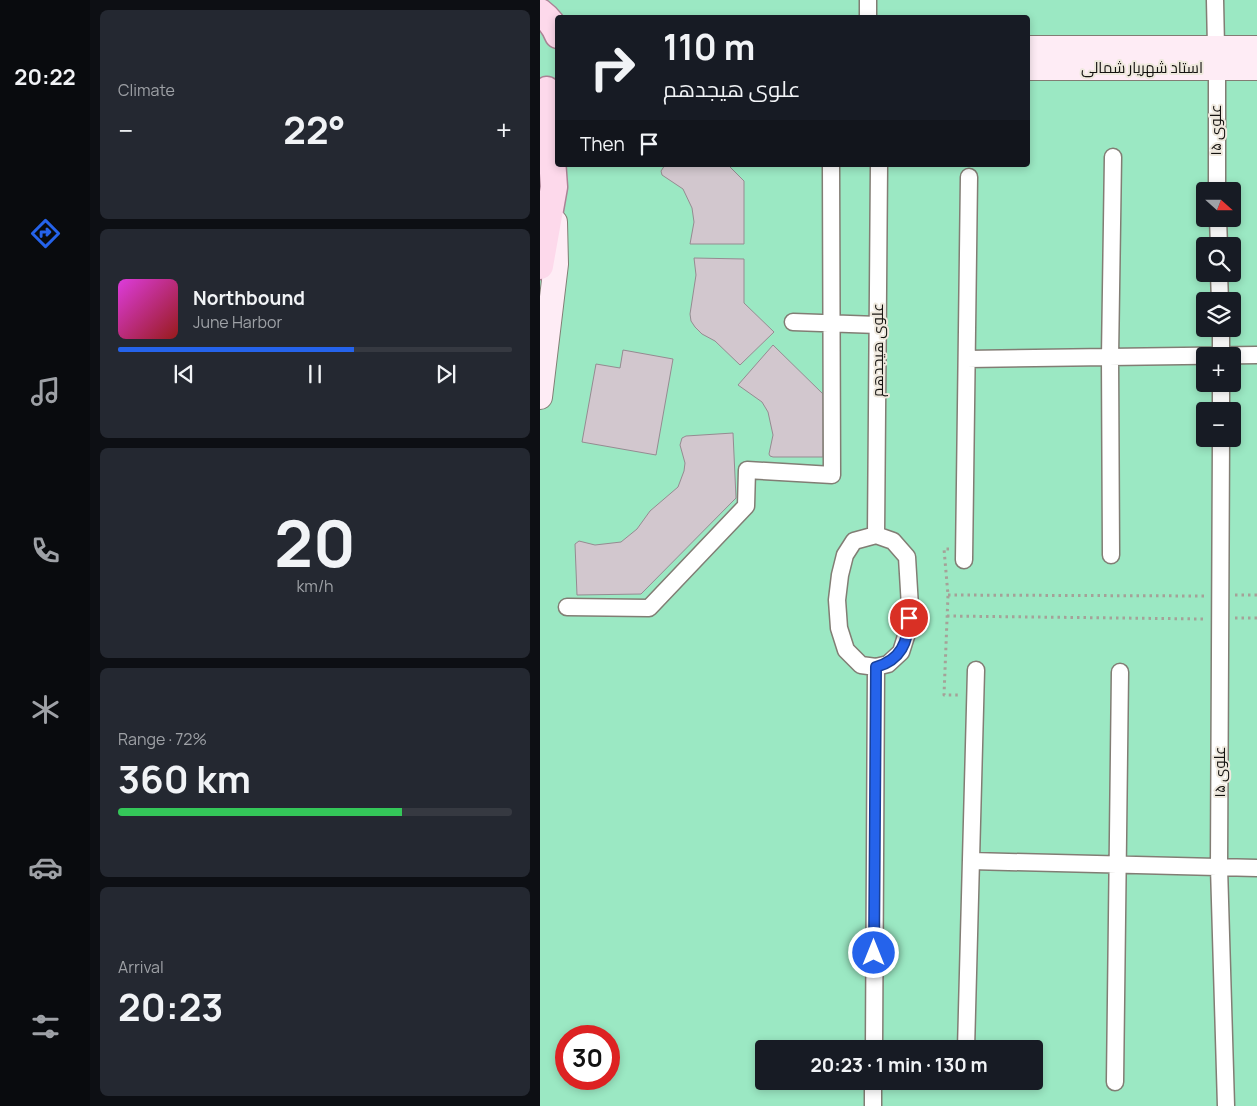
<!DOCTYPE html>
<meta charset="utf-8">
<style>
:root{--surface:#171b24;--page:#242831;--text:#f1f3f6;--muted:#9ea1a6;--line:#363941;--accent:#2563eb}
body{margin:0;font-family:Manrope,Cairo,sans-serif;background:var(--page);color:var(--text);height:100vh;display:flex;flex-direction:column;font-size:19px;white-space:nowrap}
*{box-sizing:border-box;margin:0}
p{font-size:16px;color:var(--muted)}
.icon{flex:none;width:28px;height:28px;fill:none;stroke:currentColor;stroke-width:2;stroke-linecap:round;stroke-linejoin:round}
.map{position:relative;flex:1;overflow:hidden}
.drawer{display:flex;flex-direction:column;gap:10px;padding:10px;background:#0d0f14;width:450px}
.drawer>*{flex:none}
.hud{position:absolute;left:15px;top:15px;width:475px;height:152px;border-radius:5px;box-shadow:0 2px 8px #0003;background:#171b24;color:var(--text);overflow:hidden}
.needle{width:32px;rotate:111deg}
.controls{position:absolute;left:656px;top:182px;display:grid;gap:10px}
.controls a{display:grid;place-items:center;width:45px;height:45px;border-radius:5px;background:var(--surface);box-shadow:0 2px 8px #0003;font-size:25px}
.speed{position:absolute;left:15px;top:1025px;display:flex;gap:10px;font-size:25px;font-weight:700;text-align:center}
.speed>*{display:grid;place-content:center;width:65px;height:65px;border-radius:50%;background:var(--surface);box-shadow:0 2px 8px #0003;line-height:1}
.speed .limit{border:8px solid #d22;background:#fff;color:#111}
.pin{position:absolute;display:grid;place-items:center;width:42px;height:42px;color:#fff;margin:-21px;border:2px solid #fff;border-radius:50%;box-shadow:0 1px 5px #0007}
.me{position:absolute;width:55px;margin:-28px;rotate:0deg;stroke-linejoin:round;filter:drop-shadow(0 0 4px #0008)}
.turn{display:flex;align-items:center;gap:18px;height:105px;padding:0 25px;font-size:22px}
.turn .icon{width:65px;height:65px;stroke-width:2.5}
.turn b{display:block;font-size:35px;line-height:42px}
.then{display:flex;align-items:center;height:48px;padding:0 25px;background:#0003;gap:10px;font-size:19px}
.big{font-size:38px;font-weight:700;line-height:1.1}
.drawer .tile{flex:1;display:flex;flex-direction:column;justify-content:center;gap:8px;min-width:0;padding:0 18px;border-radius:8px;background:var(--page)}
.drawer .dial{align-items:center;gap:0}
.dial b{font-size:65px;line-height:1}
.song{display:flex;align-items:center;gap:15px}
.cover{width:60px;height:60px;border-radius:8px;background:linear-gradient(135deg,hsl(300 70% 55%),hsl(0 70% 35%))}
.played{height:5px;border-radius:2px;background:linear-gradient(90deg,var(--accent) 60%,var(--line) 60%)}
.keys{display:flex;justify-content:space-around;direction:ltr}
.heat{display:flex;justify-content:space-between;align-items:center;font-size:28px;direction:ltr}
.charge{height:8px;border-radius:4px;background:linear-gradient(90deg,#34c759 72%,var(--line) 0)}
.trip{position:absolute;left:215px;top:1040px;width:288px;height:50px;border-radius:5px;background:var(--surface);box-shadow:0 2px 8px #0003;font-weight:700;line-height:50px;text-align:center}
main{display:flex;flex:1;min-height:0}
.tab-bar{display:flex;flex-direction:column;width:90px;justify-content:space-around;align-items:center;background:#090b0e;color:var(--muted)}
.tab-bar .icon{width:35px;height:35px}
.tab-bar .selected{color:var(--accent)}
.tab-bar b{font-size:22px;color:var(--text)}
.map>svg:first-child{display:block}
.green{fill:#9be8c3;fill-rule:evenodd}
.building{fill:#d2c7ce;stroke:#958b91}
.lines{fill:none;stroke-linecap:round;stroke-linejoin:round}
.street-casing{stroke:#827d74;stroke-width:19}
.secondary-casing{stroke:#827d74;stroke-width:26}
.primary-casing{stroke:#aa8395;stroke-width:29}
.path{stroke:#a5a198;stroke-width:3;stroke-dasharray:2.5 4;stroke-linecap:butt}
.street{stroke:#fff;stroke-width:16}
.secondary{stroke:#feecf5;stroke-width:24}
.primary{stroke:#fdd9eb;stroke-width:26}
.route-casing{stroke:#184099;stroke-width:12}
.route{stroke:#2563eb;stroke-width:9}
.labels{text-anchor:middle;stroke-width:4;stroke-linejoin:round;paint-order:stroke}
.street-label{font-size:15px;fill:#151310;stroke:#efe9de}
</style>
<main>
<nav class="tab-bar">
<b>20:22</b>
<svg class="icon selected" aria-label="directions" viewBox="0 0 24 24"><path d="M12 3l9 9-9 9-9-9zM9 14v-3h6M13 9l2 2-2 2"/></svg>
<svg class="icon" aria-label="music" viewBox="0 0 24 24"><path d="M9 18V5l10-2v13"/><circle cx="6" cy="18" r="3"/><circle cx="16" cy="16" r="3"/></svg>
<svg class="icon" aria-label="phone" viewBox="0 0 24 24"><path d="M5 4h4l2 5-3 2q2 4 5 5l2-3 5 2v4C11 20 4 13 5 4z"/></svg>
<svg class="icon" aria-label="climate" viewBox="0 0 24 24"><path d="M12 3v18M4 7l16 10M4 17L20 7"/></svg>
<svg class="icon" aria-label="car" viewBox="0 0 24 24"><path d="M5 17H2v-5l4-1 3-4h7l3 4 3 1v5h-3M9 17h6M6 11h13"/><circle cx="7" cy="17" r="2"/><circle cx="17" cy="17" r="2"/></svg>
<svg class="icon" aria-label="filters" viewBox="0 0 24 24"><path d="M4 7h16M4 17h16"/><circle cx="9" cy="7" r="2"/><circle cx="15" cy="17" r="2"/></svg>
</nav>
<section class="drawer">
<div class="tile"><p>Climate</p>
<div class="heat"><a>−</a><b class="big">22°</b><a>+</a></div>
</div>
<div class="tile">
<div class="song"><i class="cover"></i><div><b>Northbound</b><p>June Harbor</p></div></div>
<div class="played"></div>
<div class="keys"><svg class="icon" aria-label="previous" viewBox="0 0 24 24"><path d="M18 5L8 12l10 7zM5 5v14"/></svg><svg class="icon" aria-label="pause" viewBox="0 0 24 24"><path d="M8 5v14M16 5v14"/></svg><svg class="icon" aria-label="next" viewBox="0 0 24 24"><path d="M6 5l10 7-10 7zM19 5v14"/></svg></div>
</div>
<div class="tile dial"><b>20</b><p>km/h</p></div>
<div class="tile"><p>Range · 72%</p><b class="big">360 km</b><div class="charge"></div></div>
<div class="tile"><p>Arrival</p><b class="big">20:23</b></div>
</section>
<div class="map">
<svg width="717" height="1106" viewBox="0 0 717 1106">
<rect width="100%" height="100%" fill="#efe9de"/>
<!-- green -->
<path class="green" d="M0,0H717V1106H0ZM18,18H488V165H18ZM665,191H692V219H665ZM665,246H692V274H665ZM665,301H692V329H665ZM665,356H692V384H665ZM665,411H692V439H665ZM26,1036H69V1079H26ZM224,1049H494V1081H224Z"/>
<!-- building -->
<path class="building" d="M125,165H188L204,181V244H150L154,222L152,208L143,189L122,175L121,171Z
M154,258L204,259V303L234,332L200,365L175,341L162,334L155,327L151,321L150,314L156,275Z
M233,345L283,394V457H233L230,456L229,454L233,435L228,412L222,402L198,385Z
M83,350L133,359L116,455L42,442L56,364L80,368Z
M193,433L196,498L101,594L37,595L35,544L39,541L55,545L81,542L97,529L110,511L138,487L144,471L145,463L140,445L142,438L146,436Z"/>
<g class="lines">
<defs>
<path id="street" d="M328,0V18
M675,0L676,47
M677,69V191
M678,219L679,246
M679,274L680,301
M253,322L338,325
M681,329V356
M427,359L717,355
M681,411V384
M681,439L679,867L686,1106
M336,535L339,165
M336,535L353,541L367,557L370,607L368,630L361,652L348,664L336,667L321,665L306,650L299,628L297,600L300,575L305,555L314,541Z
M571,555L570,357L573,157
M424,560L429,177
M27,607L109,608L206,506L207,470L292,475L291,165
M431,861L717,868
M334,1049L336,667
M426,1049L436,670
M575,1082L580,672
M333,1106V1081"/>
<path id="secondary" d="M488,48H717
M488,68H717
M0,397L16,264L15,222"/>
<path id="primary" d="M0,12C8,18 14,25 18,35
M0,266L14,187L7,90"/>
</defs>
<!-- street casing -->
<use href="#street" class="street-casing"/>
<!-- secondary casing -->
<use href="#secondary" class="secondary-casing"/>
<!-- primary casing -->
<use href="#primary" class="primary-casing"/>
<!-- path -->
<path class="path" d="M409,549H404L408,595L404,695H419
M408,595L664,596
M695,595H717
M407,616L664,619
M695,618H717"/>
<!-- street -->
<use href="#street" class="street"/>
<!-- secondary -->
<use href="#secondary" class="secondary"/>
<!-- primary -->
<use href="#primary" class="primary"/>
</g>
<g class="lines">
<defs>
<path id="route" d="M334,953L336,667C361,660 368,642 369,618"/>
</defs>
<!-- route casing -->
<use href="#route" class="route-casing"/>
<!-- route -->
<use href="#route" class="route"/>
</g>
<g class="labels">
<!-- street labels -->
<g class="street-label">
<text x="602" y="73">استاد شهریار شمالی</text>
<text transform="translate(676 130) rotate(-90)" y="5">علوی ۱۵</text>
<text transform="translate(338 350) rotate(-90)" y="5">علوی هیجدهم</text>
<text transform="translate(680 772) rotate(-90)" y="5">علوی ۱۵</text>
</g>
</g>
</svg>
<div class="controls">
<a><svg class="needle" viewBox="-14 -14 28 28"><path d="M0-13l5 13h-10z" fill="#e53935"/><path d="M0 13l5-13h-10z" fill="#9ea1a6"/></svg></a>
<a><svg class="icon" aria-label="search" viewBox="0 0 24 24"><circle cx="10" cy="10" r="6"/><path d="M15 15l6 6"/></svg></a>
<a><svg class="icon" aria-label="layers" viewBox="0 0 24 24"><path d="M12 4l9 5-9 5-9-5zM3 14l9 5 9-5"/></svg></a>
<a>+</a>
<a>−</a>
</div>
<div class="speed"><div class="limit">30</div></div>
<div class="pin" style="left:369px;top:618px;background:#d93025"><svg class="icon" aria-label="arrive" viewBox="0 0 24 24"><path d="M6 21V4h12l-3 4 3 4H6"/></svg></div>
<svg class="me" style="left:334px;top:953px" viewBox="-20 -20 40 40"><circle r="17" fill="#2563eb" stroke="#fff" stroke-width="3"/><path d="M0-11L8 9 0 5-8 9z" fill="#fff"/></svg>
<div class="trip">20:23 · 1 min · 130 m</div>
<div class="hud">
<div class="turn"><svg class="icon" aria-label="right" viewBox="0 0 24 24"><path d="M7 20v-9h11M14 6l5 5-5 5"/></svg><div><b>110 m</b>علوی هیجدهم</div></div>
<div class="then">Then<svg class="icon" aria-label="arrive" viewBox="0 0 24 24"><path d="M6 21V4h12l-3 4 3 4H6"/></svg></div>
</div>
</div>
</main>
